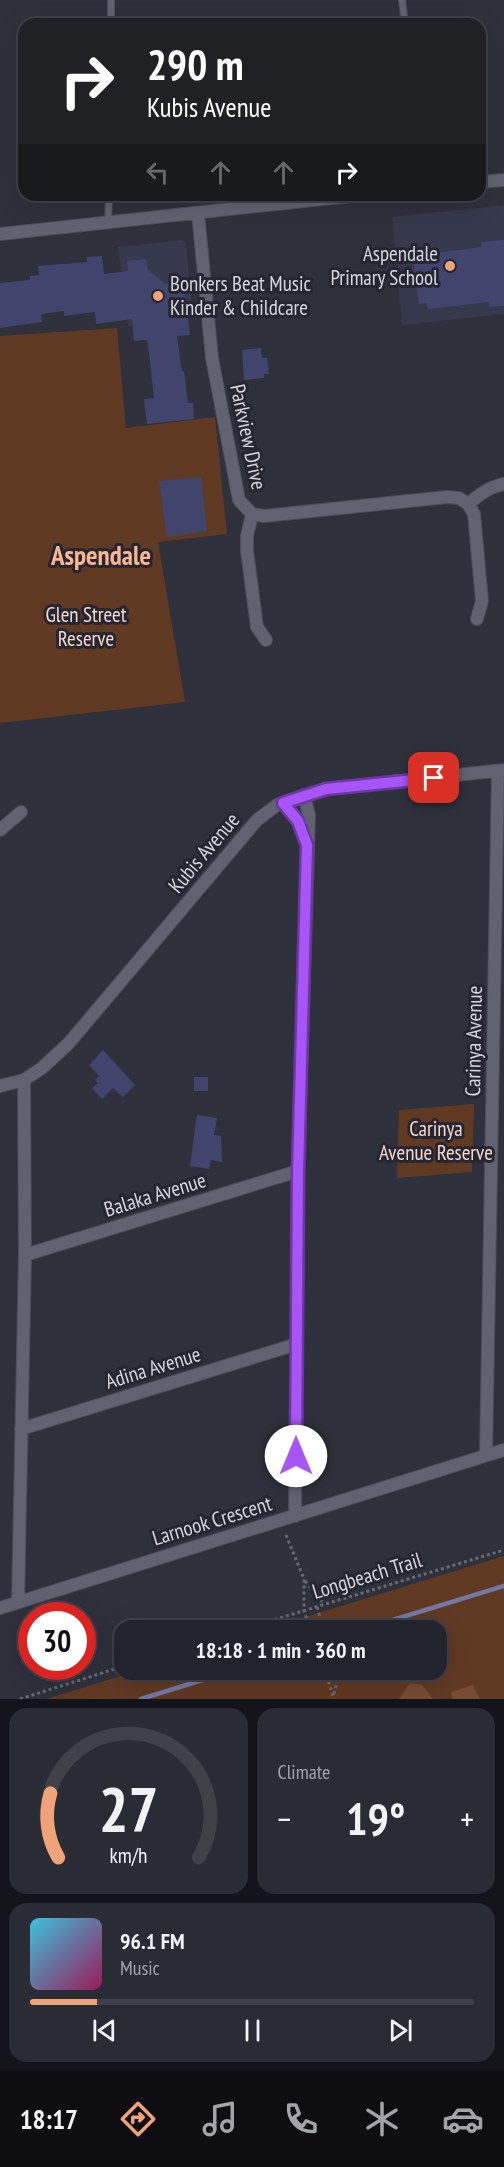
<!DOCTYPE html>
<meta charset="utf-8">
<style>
:root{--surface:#22242d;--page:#2a2c35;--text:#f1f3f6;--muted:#a2a4aa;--line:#3f4149;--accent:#f0a278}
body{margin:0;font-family:"PT Sans Narrow",sans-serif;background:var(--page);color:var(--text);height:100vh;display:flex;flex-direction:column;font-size:22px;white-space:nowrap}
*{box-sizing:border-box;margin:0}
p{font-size:20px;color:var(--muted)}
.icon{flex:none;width:33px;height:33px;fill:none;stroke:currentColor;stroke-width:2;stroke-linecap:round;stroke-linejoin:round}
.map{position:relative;height:1699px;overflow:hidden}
.side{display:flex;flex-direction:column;gap:9px;padding:9px;background:#131419;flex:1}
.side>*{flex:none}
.banner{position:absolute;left:18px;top:18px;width:468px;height:183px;border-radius:18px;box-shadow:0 6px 24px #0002,0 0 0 2px var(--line);background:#202124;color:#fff;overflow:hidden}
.speed{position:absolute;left:18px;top:1602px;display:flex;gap:12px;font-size:30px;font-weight:700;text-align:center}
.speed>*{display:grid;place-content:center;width:78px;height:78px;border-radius:50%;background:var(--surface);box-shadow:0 6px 24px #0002,0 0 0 2px var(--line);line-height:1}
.speed .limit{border:9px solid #d22;background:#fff;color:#111}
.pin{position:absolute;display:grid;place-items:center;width:51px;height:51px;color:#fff;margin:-26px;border-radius:12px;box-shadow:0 3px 9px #0006}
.me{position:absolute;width:66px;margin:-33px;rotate:0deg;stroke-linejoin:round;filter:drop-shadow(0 0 4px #0008)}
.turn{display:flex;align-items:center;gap:21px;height:126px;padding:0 30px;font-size:27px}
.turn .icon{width:78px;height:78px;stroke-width:2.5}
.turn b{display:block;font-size:42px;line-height:51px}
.lanes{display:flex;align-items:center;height:57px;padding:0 30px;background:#0003;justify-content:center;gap:30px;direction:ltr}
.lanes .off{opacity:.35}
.big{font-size:45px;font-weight:800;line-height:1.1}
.side .card{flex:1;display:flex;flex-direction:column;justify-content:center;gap:9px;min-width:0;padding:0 21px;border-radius:18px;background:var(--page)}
.side .dial{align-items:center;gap:0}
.dial svg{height:156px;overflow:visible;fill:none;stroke:var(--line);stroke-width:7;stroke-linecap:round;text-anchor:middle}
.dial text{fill:var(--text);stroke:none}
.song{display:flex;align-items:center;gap:18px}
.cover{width:72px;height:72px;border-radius:9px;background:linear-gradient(135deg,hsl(190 70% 55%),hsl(330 70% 35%))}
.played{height:6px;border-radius:3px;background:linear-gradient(90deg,var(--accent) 15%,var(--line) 15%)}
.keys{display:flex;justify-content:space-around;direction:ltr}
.heat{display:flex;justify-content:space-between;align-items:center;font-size:33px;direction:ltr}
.side .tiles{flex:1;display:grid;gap:9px;grid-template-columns:1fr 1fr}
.card:last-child{grid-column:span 2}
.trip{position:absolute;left:114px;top:1620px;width:333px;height:60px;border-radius:18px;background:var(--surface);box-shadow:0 6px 24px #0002,0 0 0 2px var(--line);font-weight:800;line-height:60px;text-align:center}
.menu{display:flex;height:96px;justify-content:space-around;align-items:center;background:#0e0e12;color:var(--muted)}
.menu .icon{width:42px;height:42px}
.menu .active{color:var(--accent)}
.menu b{font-size:27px;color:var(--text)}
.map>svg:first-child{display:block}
.built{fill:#36394b}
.green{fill:#603923}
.forest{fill:#764b34}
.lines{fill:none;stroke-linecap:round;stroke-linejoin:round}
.stream{stroke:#7278a4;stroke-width:4.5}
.building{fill:#41456e}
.lane-casing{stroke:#4c4d57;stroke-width:8}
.street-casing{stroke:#4c4d57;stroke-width:14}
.path{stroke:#676973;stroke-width:3;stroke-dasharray:3 3;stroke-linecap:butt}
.lane{stroke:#606270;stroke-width:6}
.street{stroke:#606270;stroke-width:12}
.route-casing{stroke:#6d37a1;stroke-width:15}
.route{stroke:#a855f7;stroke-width:10}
.poi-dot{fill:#f0a278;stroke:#252632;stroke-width:2}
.labels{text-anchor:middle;stroke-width:6;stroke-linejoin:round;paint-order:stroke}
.poi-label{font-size:21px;fill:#d4d6dd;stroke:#252632;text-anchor:end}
.street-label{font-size:21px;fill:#d4d6dd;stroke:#252632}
.park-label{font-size:21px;fill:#f6d8c9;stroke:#252632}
.district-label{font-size:27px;font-weight:bold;fill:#fdb58d;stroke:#252632}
</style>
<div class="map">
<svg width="504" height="1699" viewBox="0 0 504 1699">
<rect width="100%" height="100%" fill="#2e303c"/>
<!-- built -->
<path class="built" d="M504,205V314L402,325L392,217Z
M183,240L186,245L193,318L128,326L118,247Z"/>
<!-- green -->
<path class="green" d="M117,328L126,428L215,417L227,534L158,542L185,702L0,723V336Z
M474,1104L472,1172L397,1178L399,1110Z
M504,1556V1699H46L140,1670H436V1630H263Z"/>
<!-- forest -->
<path class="forest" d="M410,1683L422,1685L433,1699H399Z
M473,1685L480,1699H452L451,1692Z"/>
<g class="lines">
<!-- stream -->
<path class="stream" d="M360,1630L504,1586
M141,1699L235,1670"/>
</g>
<!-- building -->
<path class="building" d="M504,240V306L489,307V302L428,309L427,303L419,304L413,262L420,261V255L482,247L481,242Z
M102,256L104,274L128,271L127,261L146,259L147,269L165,284L184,282L190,335L177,336L182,371H184L188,403H193L194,419L147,424L144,399L154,398L149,353L147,340L134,341L132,319L96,324L95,312L64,316V311L41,314L42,322L0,328V283L30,280V276L39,275L38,266L87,262V257Z
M261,348L262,358H267L269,374H264V378L244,380L242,350Z
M201,477L207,531L167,537L159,481Z
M103,1050L135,1085L123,1097L113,1088L102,1099L92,1088L98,1083L95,1080L99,1076L89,1065Z
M194,1077H208V1091H194Z
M197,1115L217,1118L214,1135L221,1136L222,1162L211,1160L209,1169L190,1166Z"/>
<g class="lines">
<defs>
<path id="lane" d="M402,0L405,24
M111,24V0
M108,223L109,195"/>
<path id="street" d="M480,182L504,180
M198,213L212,358L239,500L252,514L264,516L447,497L459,498L468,504C479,495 489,487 503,484
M0,234L360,195
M468,504L474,514L482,601L477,619
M252,514L247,536V551L257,627L266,640
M283,803L298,821L305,841
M0,830L21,812
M0,1086L24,1080L42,1068L69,1043L257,820L277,805L326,789L504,770
M25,1255L298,1171
M21,1429L297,1344
M486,1455L498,771
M295,1516L298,1171L309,815L304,795
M18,1602L25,1255L24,1080
M0,1608L504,1450"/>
</defs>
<!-- lane casing -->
<use href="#lane" class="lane-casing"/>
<!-- street casing -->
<use href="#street" class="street-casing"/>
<!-- path -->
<path class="path" d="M286,1535L304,1579V1611L311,1630
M305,1581L324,1604
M317,1607L324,1630
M240,1630L504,1550
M325,1670L334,1699
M334,1694L338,1679L336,1670
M20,1699L124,1666"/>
<!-- lane -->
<use href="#lane" class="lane"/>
<!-- street -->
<use href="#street" class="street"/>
</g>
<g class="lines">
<defs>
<path id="route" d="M296,1456L298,1171L307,845L298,821L283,803L326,789L434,778"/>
</defs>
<!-- route casing -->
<use href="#route" class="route-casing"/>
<!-- route -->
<use href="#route" class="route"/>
</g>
<!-- markers -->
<g class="poi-dot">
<circle cx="450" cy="266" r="6"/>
<circle cx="158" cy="296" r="6"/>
</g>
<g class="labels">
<!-- poi labels -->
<g class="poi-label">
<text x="438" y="261">Aspendale<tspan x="438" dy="24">Primary School</tspan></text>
<text x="170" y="291" text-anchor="start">Bonkers Beat Music<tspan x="170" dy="24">Kinder &amp; Childcare</tspan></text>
</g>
<!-- street labels -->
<g class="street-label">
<text transform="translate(248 437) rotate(78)" y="7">Parkview Drive</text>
<text transform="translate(204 853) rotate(-50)" y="7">Kubis Avenue</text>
<text transform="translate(474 1041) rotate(-89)" y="7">Carinya Avenue</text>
<text transform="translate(155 1195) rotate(-17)" y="7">Balaka Avenue</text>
<text transform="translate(153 1368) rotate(-17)" y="7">Adina Avenue</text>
<text transform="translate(212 1521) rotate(-17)" y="7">Larnook Crescent</text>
<text transform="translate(367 1576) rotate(-17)" y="7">Longbeach Trail</text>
</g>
<!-- park labels -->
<g class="park-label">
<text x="86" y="622">Glen Street<tspan x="86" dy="24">Reserve</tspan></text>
<text x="436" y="1136">Carinya<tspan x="436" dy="24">Avenue Reserve</tspan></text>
</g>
<!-- district labels -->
<g class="district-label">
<text x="101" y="565">Aspendale</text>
</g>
</g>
</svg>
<div class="speed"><div class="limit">30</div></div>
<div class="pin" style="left:434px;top:778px;background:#d93025"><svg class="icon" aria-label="arrive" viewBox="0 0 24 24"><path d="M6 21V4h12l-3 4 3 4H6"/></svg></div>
<svg class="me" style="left:296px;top:1456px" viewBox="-20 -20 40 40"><circle r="19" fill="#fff"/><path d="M0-13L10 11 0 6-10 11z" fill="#a855f7"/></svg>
<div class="trip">18:18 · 1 min · 360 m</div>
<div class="banner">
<div class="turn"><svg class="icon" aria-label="right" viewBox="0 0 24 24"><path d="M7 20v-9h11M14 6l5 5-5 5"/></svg><div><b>290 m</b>Kubis Avenue</div></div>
<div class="lanes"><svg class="icon off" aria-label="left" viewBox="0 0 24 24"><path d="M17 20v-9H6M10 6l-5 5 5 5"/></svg><svg class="icon off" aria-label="ahead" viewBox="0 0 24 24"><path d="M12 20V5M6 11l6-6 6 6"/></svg><svg class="icon off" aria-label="ahead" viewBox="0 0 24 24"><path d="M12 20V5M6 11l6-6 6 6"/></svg><svg class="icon" aria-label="right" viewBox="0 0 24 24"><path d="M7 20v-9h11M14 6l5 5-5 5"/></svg></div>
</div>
</div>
<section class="side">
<div class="tiles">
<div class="card dial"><svg viewBox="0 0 100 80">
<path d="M14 69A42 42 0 1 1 86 69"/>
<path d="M14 69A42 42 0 0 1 10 36" stroke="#f0a278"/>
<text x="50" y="56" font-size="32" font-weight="700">27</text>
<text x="50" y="72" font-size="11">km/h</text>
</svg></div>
<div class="card"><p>Climate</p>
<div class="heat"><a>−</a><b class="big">19°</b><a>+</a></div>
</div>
<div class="card">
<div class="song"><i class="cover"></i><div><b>96.1 FM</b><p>Music</p></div></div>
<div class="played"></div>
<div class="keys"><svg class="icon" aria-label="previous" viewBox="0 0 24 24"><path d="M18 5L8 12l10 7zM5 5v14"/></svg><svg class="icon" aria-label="pause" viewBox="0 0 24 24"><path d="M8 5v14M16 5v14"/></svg><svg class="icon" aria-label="next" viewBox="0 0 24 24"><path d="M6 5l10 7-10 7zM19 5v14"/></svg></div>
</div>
</div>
</section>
<nav class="menu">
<b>18:17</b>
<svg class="icon active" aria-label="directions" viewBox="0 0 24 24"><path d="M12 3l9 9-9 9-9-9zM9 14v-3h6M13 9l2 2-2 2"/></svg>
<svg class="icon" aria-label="music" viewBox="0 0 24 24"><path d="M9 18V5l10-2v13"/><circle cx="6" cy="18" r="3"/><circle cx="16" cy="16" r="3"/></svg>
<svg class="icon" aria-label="phone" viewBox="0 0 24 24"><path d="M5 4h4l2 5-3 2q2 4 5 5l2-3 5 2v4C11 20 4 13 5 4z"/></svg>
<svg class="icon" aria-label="climate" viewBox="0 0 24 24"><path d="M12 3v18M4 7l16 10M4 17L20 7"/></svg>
<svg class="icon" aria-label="car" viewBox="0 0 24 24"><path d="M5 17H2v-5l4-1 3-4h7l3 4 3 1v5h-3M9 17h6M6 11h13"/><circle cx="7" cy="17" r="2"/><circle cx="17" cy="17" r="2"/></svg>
</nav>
